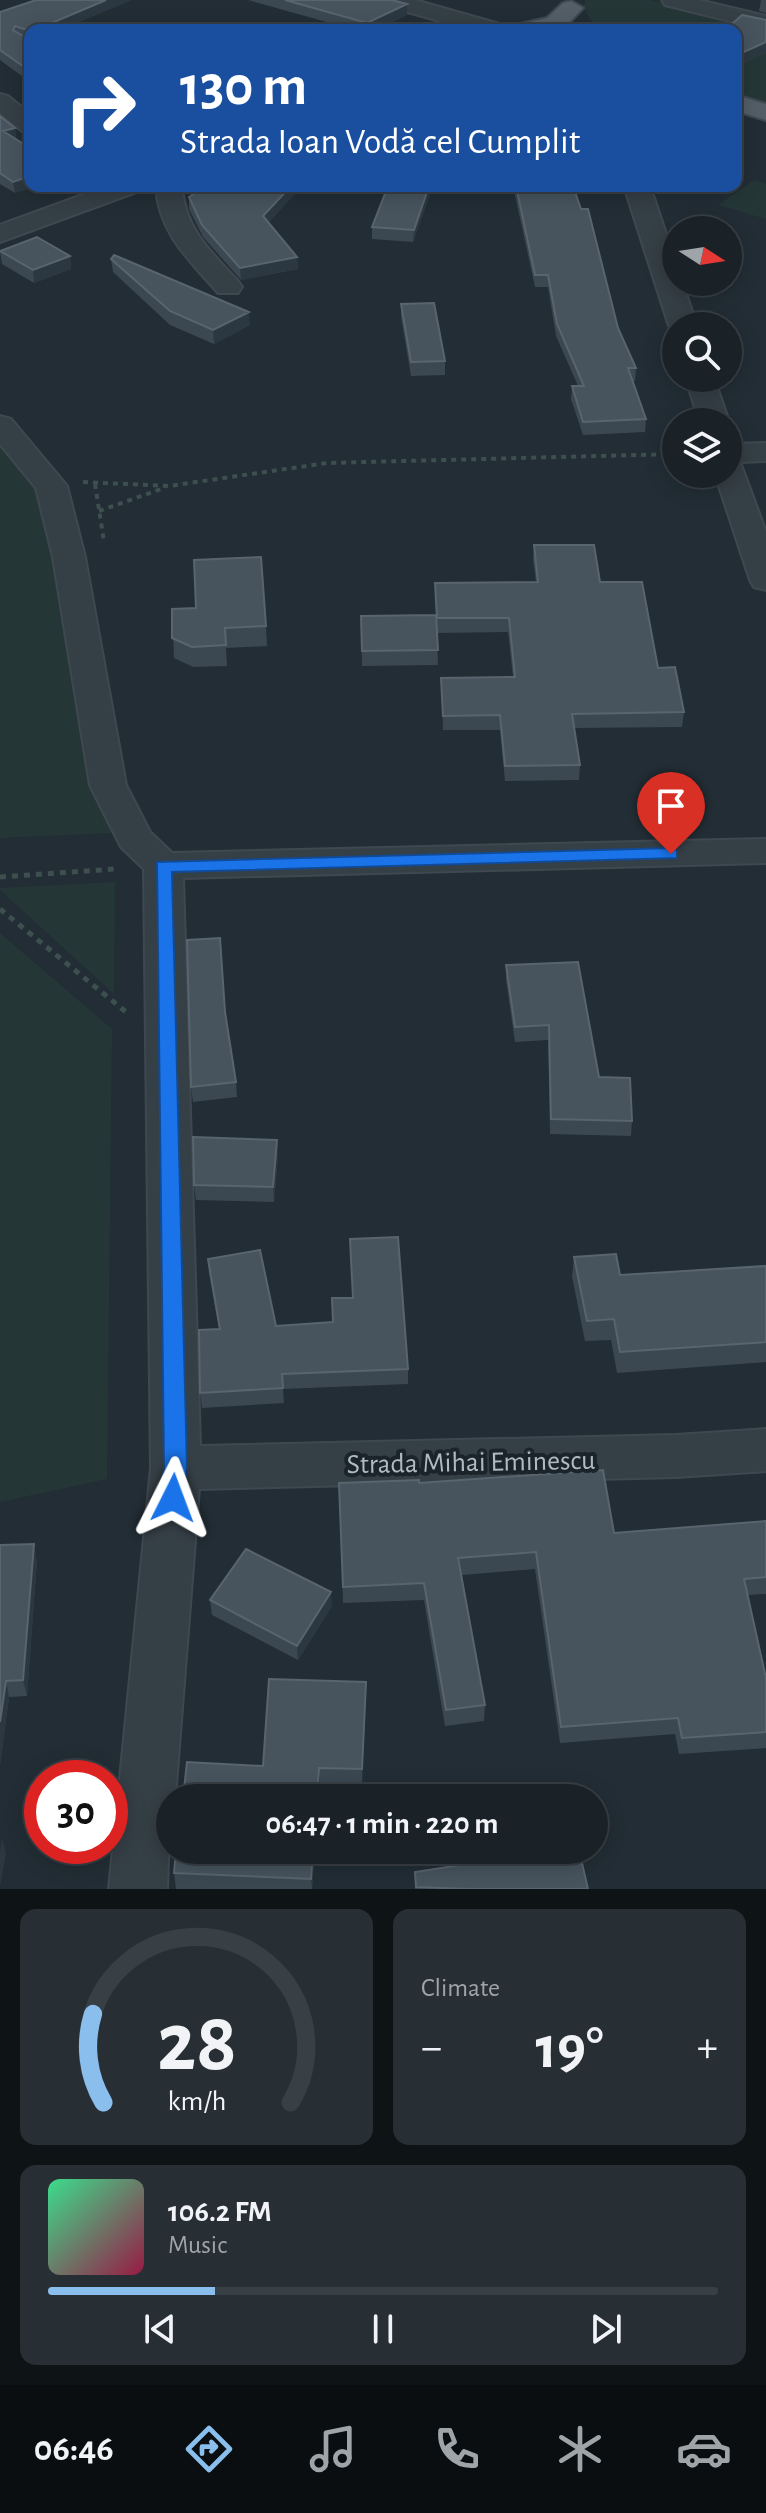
<!DOCTYPE html>
<meta charset="utf-8">
<style>
:root{--surface:#1a2228;--page:#272f34;--text:#f1f3f6;--muted:#9fa4a8;--line:#383f45;--accent:#8abfed}
body{margin:0;font-family:"Alegreya Sans",sans-serif;background:var(--page);color:var(--text);height:100vh;display:flex;flex-direction:column;font-size:30px;white-space:nowrap}
*{box-sizing:border-box;margin:0}
p{font-size:26px;color:var(--muted)}
.icon{flex:none;width:44px;height:44px;fill:none;stroke:currentColor;stroke-width:2;stroke-linecap:round;stroke-linejoin:round}
.map{position:relative;height:1889px;overflow:hidden}
.panel{display:flex;flex-direction:column;gap:20px;padding:20px;background:#0e1316;flex:1}
.panel>*{flex:none}
.hud{position:absolute;left:24px;top:24px;width:718px;height:168px;border-radius:16px;box-shadow:0 4px 20px #0003,0 0 0 2px var(--line);background:#1a4fa0;color:#fff;overflow:hidden}
.needle{width:52px;rotate:102deg}
.controls{position:absolute;left:662px;top:216px;display:grid;gap:16px}
.controls a{display:grid;place-items:center;width:80px;height:80px;border-radius:50%;background:var(--surface);box-shadow:0 4px 20px #0003,0 0 0 2px var(--line);font-size:40px}
.speed{position:absolute;left:24px;top:1760px;display:flex;gap:16px;font-size:40px;font-weight:700;text-align:center}
.speed>*{display:grid;place-content:center;width:104px;height:104px;border-radius:50%;background:var(--surface);box-shadow:0 4px 20px #0003,0 0 0 2px var(--line);line-height:1}
.speed .limit{border:12px solid #d22;background:#fff;color:#111}
.pin{position:absolute;display:grid;place-items:center;width:68px;height:68px;color:#fff;margin:-82px -34px;border-radius:50% 50% 50% 0;rotate:-45deg;box-shadow:0 0 8px #0007}
.pin .icon{rotate:45deg}
.me{position:absolute;width:88px;margin:-44px;rotate:3deg;stroke-linejoin:round;filter:drop-shadow(0 0 6px #0008)}
.turn{display:flex;align-items:center;gap:28px;height:168px;padding:0 24px;font-size:36px}
.turn .icon{width:104px;height:104px;stroke-width:2.5}
.turn b{display:block;font-size:56px;line-height:68px}
.big{font-size:60px;font-weight:600;line-height:1.1}
.panel .card{flex:1;display:flex;flex-direction:column;justify-content:center;gap:12px;min-width:0;padding:0 28px;border-radius:16px;background:var(--page)}
.panel .dial{align-items:center;gap:0}
.dial svg{height:208px;overflow:visible;fill:none;stroke:var(--line);stroke-width:7;stroke-linecap:round;text-anchor:middle}
.dial text{fill:var(--text);stroke:none}
.song{display:flex;align-items:center;gap:24px}
.cover{width:96px;height:96px;border-radius:12px;background:linear-gradient(135deg,hsl(150 70% 55%),hsl(340 70% 35%))}
.played{height:8px;border-radius:4px;background:linear-gradient(90deg,var(--accent) 25%,var(--line) 25%)}
.keys{display:flex;justify-content:space-around;direction:ltr}
.heat{display:flex;justify-content:space-between;align-items:center;font-size:44px;direction:ltr}
.panel .tiles{flex:1;display:grid;gap:20px;grid-template-columns:1fr 1fr}
.card:last-child{grid-column:span 2}
.trip{position:absolute;left:156px;top:1784px;width:452px;height:80px;border-radius:40px;background:var(--surface);box-shadow:0 4px 20px #0003,0 0 0 2px var(--line);font-weight:600;line-height:80px;text-align:center}
.dock{display:flex;height:128px;justify-content:space-around;align-items:center;background:#0a0e10;color:var(--muted)}
.dock .icon{width:56px;height:56px}
.dock .current{color:var(--accent)}
.dock b{font-size:36px;color:var(--text)}
.map>svg:first-child{display:block}
.green{fill:#243736}
.lines{fill:none;stroke-linecap:round;stroke-linejoin:round}
.minor-casing{stroke:#3f4850;stroke-width:4}
.major-casing{stroke:#3f4850;stroke-width:4}
.path-far1{stroke:#3d4f4e;stroke-width:4;stroke-dasharray:5 5;stroke-linecap:butt}
.path{stroke:#3d4f4e;stroke-width:5;stroke-dasharray:6 6;stroke-linecap:butt}
.minor{fill:#353f46;fill-rule:evenodd}
.major{fill:#535e66;fill-rule:evenodd}
.wall{fill:#3b4852}
.shaded-wall{fill:#2c3841}
.building{fill:#47545e;stroke:#58646e;stroke-width:2}
.route{fill:#1a73e8;stroke:#114b97;stroke-width:2}
.labels{text-anchor:middle;stroke-width:8;stroke-linejoin:round;paint-order:stroke}
.near-street-label{font-size:28px;fill:#b0bac3;stroke:#1b242b}
</style>
<div class="map">
<svg width="766" height="1889" viewBox="0 0 766 1889">
<rect width="100%" height="100%" fill="#222d35"/>
<!-- green -->
<path class="green" d="M586,0H651L766,28V106L736,97V30H597L583,7Z
M754,180L766,184V219L718,205Z
M0,446L17,458L59,508L75,635L111,833L0,838Z
M115,882L114,994L0,890V888Z
M0,933L112,1029L107,1479L0,1502Z"/>
<g class="lines">
<defs>
<path id="minor" d="M380,0H415L503,25L506,30H471L383,5Z
M662,0H699L766,16V30L665,5Z
M0,94L8,96L30,114V133L22,131L0,113Z
M107,186H143L139,191L0,242V225Z
M156,186H182C184,228 211,252 238,281L242,287L238,293H218C190,261 158,232 156,186Z
M624,186H650L676,264V282H682L697,326H676V333L669,326Z
M686,378H714L729,422L728,423L699,422Z
M0,416L11,419L67,486L85,557L126,785L150,832L172,853L766,839V863L183,878L200,1446L676,1435L766,1429V1471L676,1477L199,1489L175,1798H170L167,1889H109L151,1468L144,869L121,847L90,785L53,557L36,488L0,444Z
M766,443V461L740,462L766,532V590L754,587L750,580L715,474H728V444Z"/>
<path id="major" d="M571,1L583,8L564,28L513,30L516,25L547,18L563,3Z
M736,95L766,104V120L736,111Z"/>
</defs>
<!-- minor casing -->
<use href="#minor" class="minor-casing"/>
<!-- major casing -->
<use href="#major" class="major-casing"/>
<!-- path-far1 -->
<path class="path-far1" d="M83,482L169,486L327,463L676,454
M95,484L104,542
M99,511L164,488"/>
<!-- path -->
<path class="path" d="M0,877L115,869
M0,909L126,1012"/>
<!-- minor -->
<use href="#minor" class="minor"/>
<!-- major -->
<use href="#major" class="major"/>
</g>
<!-- wall -->
<path class="wall" d="M248,0H392L407,4V15L375,30H355Z
M761,0H766V13L759,11Z
M0,12L30,30V82L0,60Z
M766,20V53L743,63L736,61V30Z
M0,116L15,128L16,139L15,193L0,184Z
M205,186H302L268,223L297,257L298,269L241,280L203,237L189,209V197Z
M433,186L413,242L372,239V227Z
M513,186H573L618,328L636,368L635,381H632L646,419L645,432L583,435L571,399L572,386H578L556,336L548,287H535Z
M0,251L70,256L71,269L34,283L2,264Z
M111,259L250,325L214,344L170,325L113,272Z
M401,304L445,361V375L411,376L401,317Z
M534,545L600,582L658,668L684,712L682,727L574,728L580,765L579,780L505,781L500,730H443L441,678L513,677L508,632L437,633L438,665L362,666L361,616L436,615L435,583L536,582L533,560Z
M172,609L266,626L267,646L226,648L227,666L193,667L174,658Z
M506,965L599,1077L632,1121L631,1136L550,1134L548,1040L515,1042L506,980Z
M225,1012L236,1082L237,1097L193,1102L191,1087Z
M278,1155L274,1202L196,1200L194,1185Z
M574,1257L620,1275L766,1266V1362L617,1373L611,1340L585,1341L572,1277Z
M208,1259L276,1326L408,1369V1384L283,1389L284,1403L202,1408L200,1393L219,1329L209,1274Z
M339,1483H419L614,1533L766,1521V1594L748,1595L766,1678V1748L679,1754L675,1734L560,1743L535,1569L462,1575L485,1705L484,1721L445,1726L424,1600L343,1603Z
M0,1545L37,1560L27,1696L9,1697L0,1765Z
M210,1600L332,1606L298,1660L212,1615Z
M366,1682L362,1786L320,1785L263,1766Z
M315,1850L312,1889H176L174,1873Z
M415,1872L588,1889H415Z"/>
<!-- shaded-wall -->
<path class="shaded-wall" d="M106,0H132L61,30H35Z
M407,4V15L375,30H367V23Z
M766,42V53L743,63L744,52Z
M15,128L16,140L3,131Z
M30,176V186H38L15,193L13,182Z
M291,186H302L263,228V216Z
M429,186H433L413,242L414,230Z
M70,256L71,269L34,283L33,270Z
M297,257L298,269L241,280L240,268Z
M249,312L250,325L214,344L213,330Z
M277,1140L278,1155L274,1202L273,1187Z
M34,1544L37,1560L27,1696L23,1680Z
M331,1592L332,1606L298,1660L297,1646Z
M6,1681L9,1697L0,1765V1722Z
M366,1682V1700L362,1786V1769Z
M319,1768L320,1785L319,1798H317Z
M2,1838L6,1853L0,1886V1850Z
M313,1850H315L312,1889L311,1879Z"/>
<!-- building -->
<path class="building" d="M36,0H106L35,30L30,31L15,26L13,30L30,40V71L0,50V12Z
M285,0H392L407,4L367,23Z
M742,15L766,20V42L744,52L736,49V30H725Z
M0,116L15,128L3,131L30,148V176L13,182L0,173Z
M205,186H291L263,216L297,257L240,268L202,225L189,197Z
M388,186H429L414,230L372,227Z
M516,186H573L581,209H588L618,328L636,368H628L646,419L583,422L572,386H584L557,324L548,275H535Z
M37,237L70,256L33,270L0,251Z
M114,255L249,312L213,330L170,311L111,259Z
M434,303L445,361L411,362L401,304Z
M534,545H594L600,582H642L658,668L675,667L684,712L572,714L580,765L505,766L500,715L443,716L441,678L515,677L509,618H437L435,583L538,582Z
M261,557L266,626L225,628L226,645L192,647L172,638V609L196,608L194,560Z
M436,615L438,650L362,651L361,616Z
M220,938L225,1012L236,1082L191,1087L187,940Z
M578,962L599,1077L630,1078L632,1121L551,1119L549,1025L515,1027L506,965Z
M193,1137L277,1140L273,1187L194,1185Z
M398,1237L408,1369L282,1374L283,1388L200,1393L199,1330L220,1329L208,1259L260,1250L276,1326L333,1322L332,1298H353L350,1239Z
M616,1254L620,1275L766,1266V1342L620,1352L614,1319L587,1321L574,1257Z
M603,1470L614,1533L766,1521V1577L744,1579L766,1678V1732L682,1738L678,1718L561,1727L536,1552L458,1558L485,1705L446,1710L424,1583L343,1587L339,1483L419,1480V1483Z
M34,1544L23,1680L6,1681L0,1722V1545Z
M246,1549L331,1592L297,1646L210,1600Z
M269,1679L366,1682L362,1769L319,1768L317,1798H183L187,1762L263,1766Z
M176,1850H313L311,1879L174,1873Z
M557,1850H579L588,1889H470L416,1887L415,1872Z"/>
<!-- route -->
<path class="route" d="M671,848L677,850V858L172,872L187,1468L181,1505L173,1508L165,1505L161,1498L164,1468L157,862Z"/>
<g class="labels">
<!-- near-street labels -->
<g class="near-street-label">
<text transform="translate(471 1461) rotate(-1)" y="10">Strada Mihai Eminescu</text>
</g>
</g>
</svg>
<div class="controls">
<a><svg class="needle" viewBox="-14 -14 28 28"><path d="M0-13l5 13h-10z" fill="#e53935"/><path d="M0 13l5-13h-10z" fill="#9fa4a8"/></svg></a>
<a><svg class="icon" aria-label="search" viewBox="0 0 24 24"><circle cx="10" cy="10" r="6"/><path d="M15 15l6 6"/></svg></a>
<a><svg class="icon" aria-label="layers" viewBox="0 0 24 24"><path d="M12 4l9 5-9 5-9-5zM3 14l9 5 9-5"/></svg></a>
</div>
<div class="speed"><div class="limit">30</div></div>
<div class="pin" style="left:671px;top:854px;background:#d93025"><svg class="icon" aria-label="arrive" viewBox="0 0 24 24"><path d="M6 21V4h12l-3 4 3 4H6"/></svg></div>
<svg class="me" style="left:173px;top:1498px" viewBox="-20 -20 40 40"><path d="M0-17L14 15 0 8-14 15z" fill="#1a73e8" stroke="#fff" stroke-width="4"/></svg>
<div class="trip">06:47 · 1 min · 220 m</div>
<div class="hud">
<div class="turn"><svg class="icon" aria-label="right" viewBox="0 0 24 24"><path d="M7 20v-9h11M14 6l5 5-5 5"/></svg><div><b>130 m</b>Strada Ioan Vodă cel Cumplit</div></div>
</div>
</div>
<section class="panel">
<div class="tiles">
<div class="card dial"><svg viewBox="0 0 100 80">
<path d="M14 69A42 42 0 1 1 86 69"/>
<path d="M14 69A42 42 0 0 1 10 35" stroke="#8abfed"/>
<text x="50" y="56" font-size="32" font-weight="700">28</text>
<text x="50" y="72" font-size="11">km/h</text>
</svg></div>
<div class="card"><p>Climate</p>
<div class="heat"><a>−</a><b class="big">19°</b><a>+</a></div>
</div>
<div class="card">
<div class="song"><i class="cover"></i><div><b>106.2 FM</b><p>Music</p></div></div>
<div class="played"></div>
<div class="keys"><svg class="icon" aria-label="previous" viewBox="0 0 24 24"><path d="M18 5L8 12l10 7zM5 5v14"/></svg><svg class="icon" aria-label="pause" viewBox="0 0 24 24"><path d="M8 5v14M16 5v14"/></svg><svg class="icon" aria-label="next" viewBox="0 0 24 24"><path d="M6 5l10 7-10 7zM19 5v14"/></svg></div>
</div>
</div>
</section>
<nav class="dock">
<b>06:46</b>
<svg class="icon current" aria-label="directions" viewBox="0 0 24 24"><path d="M12 3l9 9-9 9-9-9zM9 14v-3h6M13 9l2 2-2 2"/></svg>
<svg class="icon" aria-label="music" viewBox="0 0 24 24"><path d="M9 18V5l10-2v13"/><circle cx="6" cy="18" r="3"/><circle cx="16" cy="16" r="3"/></svg>
<svg class="icon" aria-label="phone" viewBox="0 0 24 24"><path d="M5 4h4l2 5-3 2q2 4 5 5l2-3 5 2v4C11 20 4 13 5 4z"/></svg>
<svg class="icon" aria-label="climate" viewBox="0 0 24 24"><path d="M12 3v18M4 7l16 10M4 17L20 7"/></svg>
<svg class="icon" aria-label="car" viewBox="0 0 24 24"><path d="M5 17H2v-5l4-1 3-4h7l3 4 3 1v5h-3M9 17h6M6 11h13"/><circle cx="7" cy="17" r="2"/><circle cx="17" cy="17" r="2"/></svg>
</nav>
